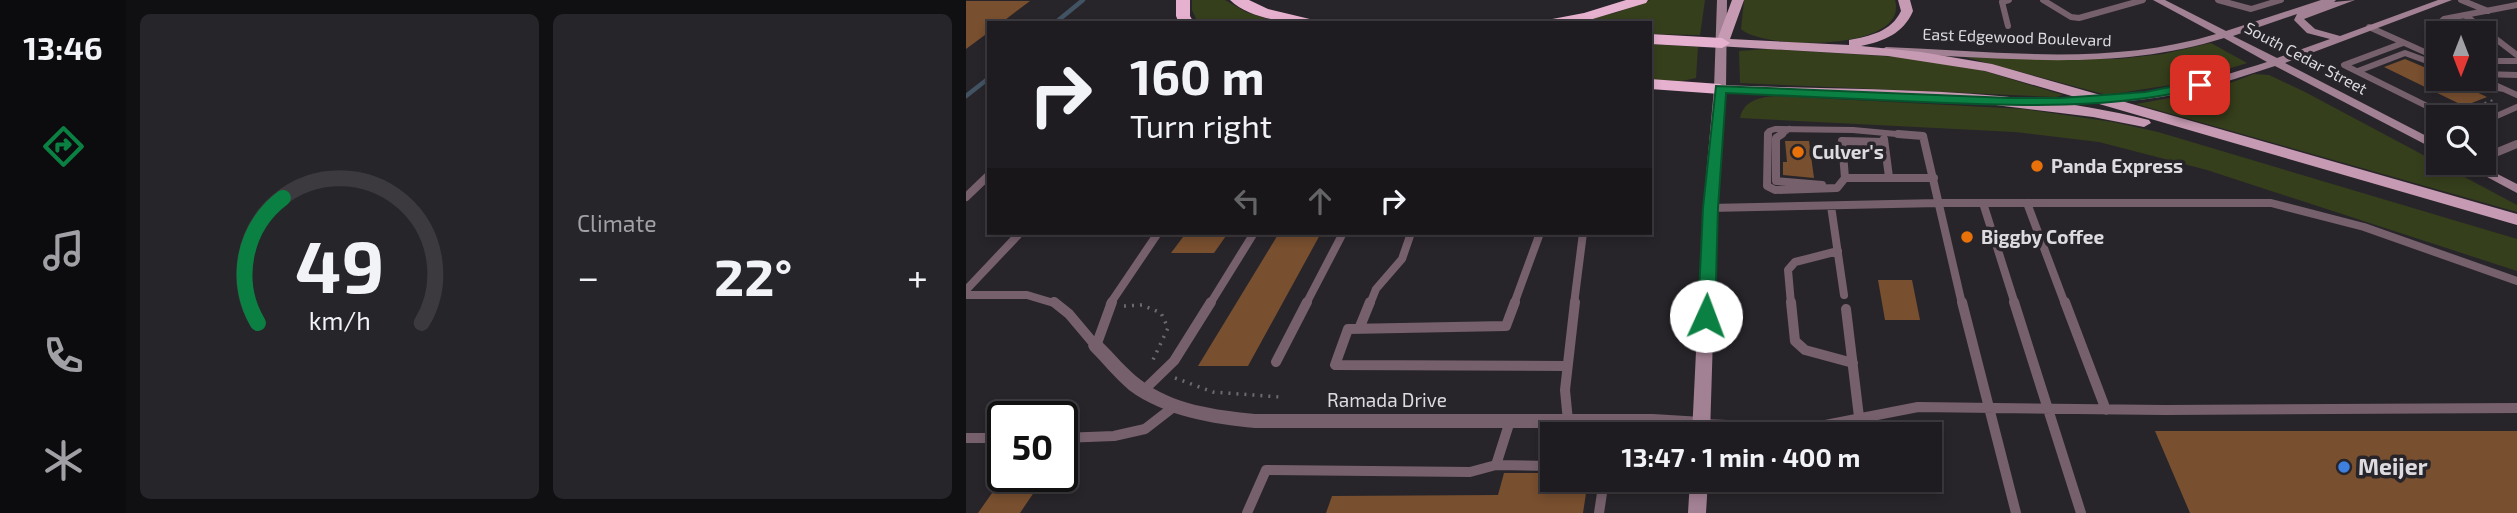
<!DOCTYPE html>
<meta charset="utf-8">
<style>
:root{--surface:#1e1c20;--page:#262529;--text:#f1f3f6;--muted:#a1a1a5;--line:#3c3a3e;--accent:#0b8043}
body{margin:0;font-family:"Exo 2",sans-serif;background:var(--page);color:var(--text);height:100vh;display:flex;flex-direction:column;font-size:26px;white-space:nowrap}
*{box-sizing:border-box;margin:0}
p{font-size:23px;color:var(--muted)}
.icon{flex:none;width:38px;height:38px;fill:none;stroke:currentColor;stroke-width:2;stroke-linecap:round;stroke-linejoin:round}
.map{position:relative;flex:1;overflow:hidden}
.details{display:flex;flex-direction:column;gap:14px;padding:14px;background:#100f12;width:840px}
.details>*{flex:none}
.guide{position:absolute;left:21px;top:21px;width:665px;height:214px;border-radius:0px;box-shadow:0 4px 10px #0003,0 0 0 2px var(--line);background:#1e1c20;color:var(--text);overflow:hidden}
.needle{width:46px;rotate:180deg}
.controls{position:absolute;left:1460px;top:21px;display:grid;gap:14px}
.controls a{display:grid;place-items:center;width:70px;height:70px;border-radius:0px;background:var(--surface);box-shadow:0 4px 10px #0003,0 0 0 2px var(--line);font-size:35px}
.speed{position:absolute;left:21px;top:401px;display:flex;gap:14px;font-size:35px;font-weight:700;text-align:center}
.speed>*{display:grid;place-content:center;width:91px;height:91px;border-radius:50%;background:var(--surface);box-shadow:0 4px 10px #0003,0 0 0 2px var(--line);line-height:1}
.speed .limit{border:4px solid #111;border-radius:10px;background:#fff;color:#111}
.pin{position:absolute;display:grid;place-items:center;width:60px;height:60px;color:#fff;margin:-30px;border-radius:14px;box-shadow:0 4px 10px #0006}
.me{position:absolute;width:77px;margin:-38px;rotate:2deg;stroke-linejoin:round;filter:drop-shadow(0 0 5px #0008)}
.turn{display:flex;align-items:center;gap:24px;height:147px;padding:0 28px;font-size:32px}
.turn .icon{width:91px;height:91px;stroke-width:2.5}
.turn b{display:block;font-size:49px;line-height:60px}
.lanes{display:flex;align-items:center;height:66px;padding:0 28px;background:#0003;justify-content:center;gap:35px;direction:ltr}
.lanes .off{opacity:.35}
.big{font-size:52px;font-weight:700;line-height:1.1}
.details .widget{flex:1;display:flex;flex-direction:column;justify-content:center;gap:10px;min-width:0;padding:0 24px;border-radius:10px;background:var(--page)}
.details .dial{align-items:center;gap:0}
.dial svg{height:182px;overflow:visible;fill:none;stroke:var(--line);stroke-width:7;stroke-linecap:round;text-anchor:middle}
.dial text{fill:var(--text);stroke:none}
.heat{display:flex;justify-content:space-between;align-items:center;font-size:38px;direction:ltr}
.details .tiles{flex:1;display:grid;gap:14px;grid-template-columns:repeat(2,1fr)}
.trip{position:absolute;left:574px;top:422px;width:402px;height:70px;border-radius:0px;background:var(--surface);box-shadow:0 4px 10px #0003,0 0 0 2px var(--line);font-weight:700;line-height:70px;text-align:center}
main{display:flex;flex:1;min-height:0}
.dock{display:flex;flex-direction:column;width:126px;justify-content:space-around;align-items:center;background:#0c0b0d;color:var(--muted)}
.dock .icon{width:49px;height:49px}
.dock .selected{color:var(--accent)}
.dock b{font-size:32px;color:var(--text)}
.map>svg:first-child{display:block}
.green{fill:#363f1c}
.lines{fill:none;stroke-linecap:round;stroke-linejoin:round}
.stream{stroke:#425364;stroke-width:4.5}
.building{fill:#784f2f}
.path-far1{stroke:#6d6a6f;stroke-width:2;stroke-dasharray:2 4.5;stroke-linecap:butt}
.path{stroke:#6d6a6f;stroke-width:3.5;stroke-dasharray:2 6;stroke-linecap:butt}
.lane-far2{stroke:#76606c;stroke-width:6}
.lane-far1{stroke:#76606c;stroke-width:8}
.lane{stroke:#76606c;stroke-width:10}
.street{fill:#76606c;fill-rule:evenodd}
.secondary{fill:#a38194;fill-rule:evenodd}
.primary{fill:#c69ab2;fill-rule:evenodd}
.highway{fill:#e6b1ce;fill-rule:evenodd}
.route{fill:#0b8043;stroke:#07532c;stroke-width:2}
.food-dot{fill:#e8710a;stroke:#28252a;stroke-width:2.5}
.shop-dot{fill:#3f7fe0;stroke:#28252a;stroke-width:2.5}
.labels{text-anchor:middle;stroke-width:7;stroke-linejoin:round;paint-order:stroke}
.far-street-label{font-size:16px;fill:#dddbdf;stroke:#28252a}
.poi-label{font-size:19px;font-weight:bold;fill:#dddbdf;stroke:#28252a;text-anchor:start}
.street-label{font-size:19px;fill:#dddbdf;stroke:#28252a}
.near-poi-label{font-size:23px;font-weight:bold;fill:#dddbdf;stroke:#28252a;text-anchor:start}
</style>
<main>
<nav class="dock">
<b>13:46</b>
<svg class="icon selected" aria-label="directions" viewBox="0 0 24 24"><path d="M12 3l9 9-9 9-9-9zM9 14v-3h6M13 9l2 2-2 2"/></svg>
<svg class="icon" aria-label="music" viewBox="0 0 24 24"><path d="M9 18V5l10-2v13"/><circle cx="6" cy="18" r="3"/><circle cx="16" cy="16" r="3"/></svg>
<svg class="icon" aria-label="phone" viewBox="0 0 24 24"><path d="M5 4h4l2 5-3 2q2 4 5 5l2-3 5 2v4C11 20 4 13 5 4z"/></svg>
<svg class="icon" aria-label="climate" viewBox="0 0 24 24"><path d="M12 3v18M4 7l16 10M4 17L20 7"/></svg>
</nav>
<section class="details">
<div class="tiles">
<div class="widget dial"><svg viewBox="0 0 100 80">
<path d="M14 69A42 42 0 1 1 86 69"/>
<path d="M14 69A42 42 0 0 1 25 14" stroke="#0b8043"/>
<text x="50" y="56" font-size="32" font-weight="700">49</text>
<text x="50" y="72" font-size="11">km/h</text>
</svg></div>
<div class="widget"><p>Climate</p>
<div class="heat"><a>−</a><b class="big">22°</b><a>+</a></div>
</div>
</div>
</section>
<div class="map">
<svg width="1551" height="513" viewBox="0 0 1551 513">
<rect width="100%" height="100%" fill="#28252a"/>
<!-- green -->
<path class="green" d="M226,0H259L280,12L314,23H232L226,10Z
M684,0H739L734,35L684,34V23H606L649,13Z
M778,0H929C944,52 796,50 775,29Z
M1245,43L1281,63L1217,83L1141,95L999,57L1152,59L1197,54Z
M684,44L732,47L730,78L716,81L684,80Z
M802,49L948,58L1015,70L1097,95L1090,97L774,83L773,51Z
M1288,74L1303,75L1339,92L1551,205V212L1170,104L1243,91Z
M811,96L1057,109L1147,122L1192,132L1551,239V271L1241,170L1133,142L1049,132L774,118C778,100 794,97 811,96Z"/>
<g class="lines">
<!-- stream -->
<path class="stream" d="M89,23L117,0
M0,96L23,78"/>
</g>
<!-- building -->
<path class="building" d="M0,1H64L35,23H23V32L0,49Z
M1439,59L1472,73V79H1483L1521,97L1498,106L1418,67Z
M819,141H843L848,178L817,175V162H821Z
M220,233H262L248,253H205Z
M313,233H355L282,366H232Z
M912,280H946L954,320H919Z
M1189,431H1551V513H1224Z
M538,473H586V480H622L617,513H360L366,496L532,495Z
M38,476H79L54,513H12Z"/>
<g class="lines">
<!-- path-far1 -->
<path class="path-far1" d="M1494,112L1527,100"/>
<!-- path -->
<path class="path" d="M158,306L176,305L195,313L202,328L185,364
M209,378L247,392L314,397"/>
<!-- lane-far2 -->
<path class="lane-far2" d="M1077,0L1105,17L1113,18L1177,0
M1252,0L1285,9L1315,0
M1495,0L1522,11
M1500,16L1551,55
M1042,26L1036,2L1043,0
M1403,27L1472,58
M1476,33L1469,27L1478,19L1551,5
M1437,43L1378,65L1483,117
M1517,61H1551
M1392,71L1439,53L1472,65
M1517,74L1551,75
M1501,79L1514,85L1538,89
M1516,79L1551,95
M1517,122L1551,107
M801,136L803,131L809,129L887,130L952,136
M813,136L823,129"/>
<!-- lane-far1 -->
<path class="lane-far1" d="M802,134L801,186L809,190L871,188L879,178L876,141L918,142
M816,134L810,138V181L856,185
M932,134L957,136L996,304
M918,139L923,177
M1517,158L1551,144
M879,178H968
M0,197L23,175
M1017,203L1049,304
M1061,203L1099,304
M865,206L878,295
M744,208L972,203H1305L1398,227L1551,281
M0,290L54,233
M0,295H61L91,304
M144,304L192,233
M244,304L288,233
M340,304L377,233
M404,304L410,289L436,259L445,233
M548,304L574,233
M608,304L617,233
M825,304L822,270L829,262L872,251"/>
<!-- lane -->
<path class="lane" d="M88,302L103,314L130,346
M549,302L540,326L382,329L369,365L601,366
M825,302L829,341L839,350L887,363
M996,302L1050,513
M1048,302L1115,513
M1099,302L1140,410
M880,309L893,417
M393,329L404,302
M130,346L146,302
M310,362L341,302
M177,391L208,361L245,302
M602,421L599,390L609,302
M736,424L844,428L952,407L1199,410L1551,408
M0,438H37
M96,438L148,436L179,429L210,405
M530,465L586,466
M281,513L300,470L504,472L530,465L544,421
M633,513L638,480"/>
<!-- street -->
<path class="street" d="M130,340L136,342C149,354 160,369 175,380C207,405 250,410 289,414H687L736,417L742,419L744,424L742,429L736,431L687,428H289C246,424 198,416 163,390C149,378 137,363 124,350L122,346L124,342Z"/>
<!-- secondary -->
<path class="secondary" d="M751,0H761L760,89L751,208L744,434H726L737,208L748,89Z
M1187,0H1199L1260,31L1355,0H1370L1368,2L1389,0L1338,19L1349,29L1374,36L1472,0H1486L1319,63L1472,142V151L1309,66C1272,78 1234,91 1195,97C1152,104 1108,104 1065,105L1059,102L1065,99C1114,98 1164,97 1212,87C1242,81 1272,71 1301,62L1258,38C1147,73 1034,57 920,53L915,50L920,47C1030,51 1142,67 1250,34ZM1331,14L1328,20L1341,33L1364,39L1311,58L1267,36Z
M1495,163H1510L1551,184V193Z
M724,480H742L740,513H722Z"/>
<!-- primary -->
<path class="primary" d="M766,0H778L764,39L883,45V40C904,36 925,32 935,11L932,0H944L947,11C937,34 918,41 895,46L955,52L1026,64L1551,214V225L1019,71L922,56L751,46L750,43Z
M754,85C897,91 1044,85 1183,120L1185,123L1178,127L1127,117L1021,104L749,92L747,89Z"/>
<!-- highway -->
<path class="highway" d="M210,0H224V16L228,23H213L210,16Z
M264,0H283L302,9L348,20L350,23C323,23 285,20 264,0Z
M660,0H682L680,3L620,21L579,23L581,20L618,13Z
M684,34L756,38L764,43L756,48L684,44Z
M684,79L754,84L762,89L754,94L684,89Z"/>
</g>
<!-- route -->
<path class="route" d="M1234,81L1240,85L1238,87C1146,110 1052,106 957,102C891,99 826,96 760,93L752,208L749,316L740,322L732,316L737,208L750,86L1043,98H1095L1179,92Z"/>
<!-- markers -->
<g class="food-dot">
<circle cx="832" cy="152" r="7"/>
<circle cx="1071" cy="166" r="7"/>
<circle cx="1001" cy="237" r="7"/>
</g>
<circle class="shop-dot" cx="1378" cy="467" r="7"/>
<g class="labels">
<!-- far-street labels -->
<g class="far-street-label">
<text transform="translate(1051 37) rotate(2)" y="6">East Edgewood Boulevard</text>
<text transform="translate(1340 58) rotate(28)" y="6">South Cedar Street</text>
</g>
<!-- poi labels -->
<g class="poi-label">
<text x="846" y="159">Culver's</text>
<text x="1085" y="173">Panda Express</text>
<text x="1015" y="244">Biggby Coffee</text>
</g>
<!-- street labels -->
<g class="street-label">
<text x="421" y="407">Ramada Drive</text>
</g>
<!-- near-poi labels -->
<g class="near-poi-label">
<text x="1392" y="475">Meijer</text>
</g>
</g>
</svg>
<div class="controls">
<a><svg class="needle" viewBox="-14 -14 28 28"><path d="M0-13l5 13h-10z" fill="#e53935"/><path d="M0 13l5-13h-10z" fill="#a1a1a5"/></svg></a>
<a><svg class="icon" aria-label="search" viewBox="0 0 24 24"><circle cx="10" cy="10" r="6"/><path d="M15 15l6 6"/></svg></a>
</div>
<div class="speed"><div class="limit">50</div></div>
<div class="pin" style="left:1234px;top:85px;background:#d93025"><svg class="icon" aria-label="arrive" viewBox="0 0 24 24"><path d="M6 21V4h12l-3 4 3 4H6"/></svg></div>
<svg class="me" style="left:740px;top:316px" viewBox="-20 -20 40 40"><circle r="19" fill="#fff"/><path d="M0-13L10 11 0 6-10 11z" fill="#0b8043"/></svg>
<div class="trip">13:47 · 1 min · 400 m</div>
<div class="guide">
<div class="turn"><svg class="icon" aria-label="right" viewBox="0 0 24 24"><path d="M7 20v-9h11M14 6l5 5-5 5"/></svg><div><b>160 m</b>Turn right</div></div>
<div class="lanes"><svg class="icon off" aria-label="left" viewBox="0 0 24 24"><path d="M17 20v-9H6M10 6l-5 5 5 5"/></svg><svg class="icon off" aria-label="ahead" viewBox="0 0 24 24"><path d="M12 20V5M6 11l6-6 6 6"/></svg><svg class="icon" aria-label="right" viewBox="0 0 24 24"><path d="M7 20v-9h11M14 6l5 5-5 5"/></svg></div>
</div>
</div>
</main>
